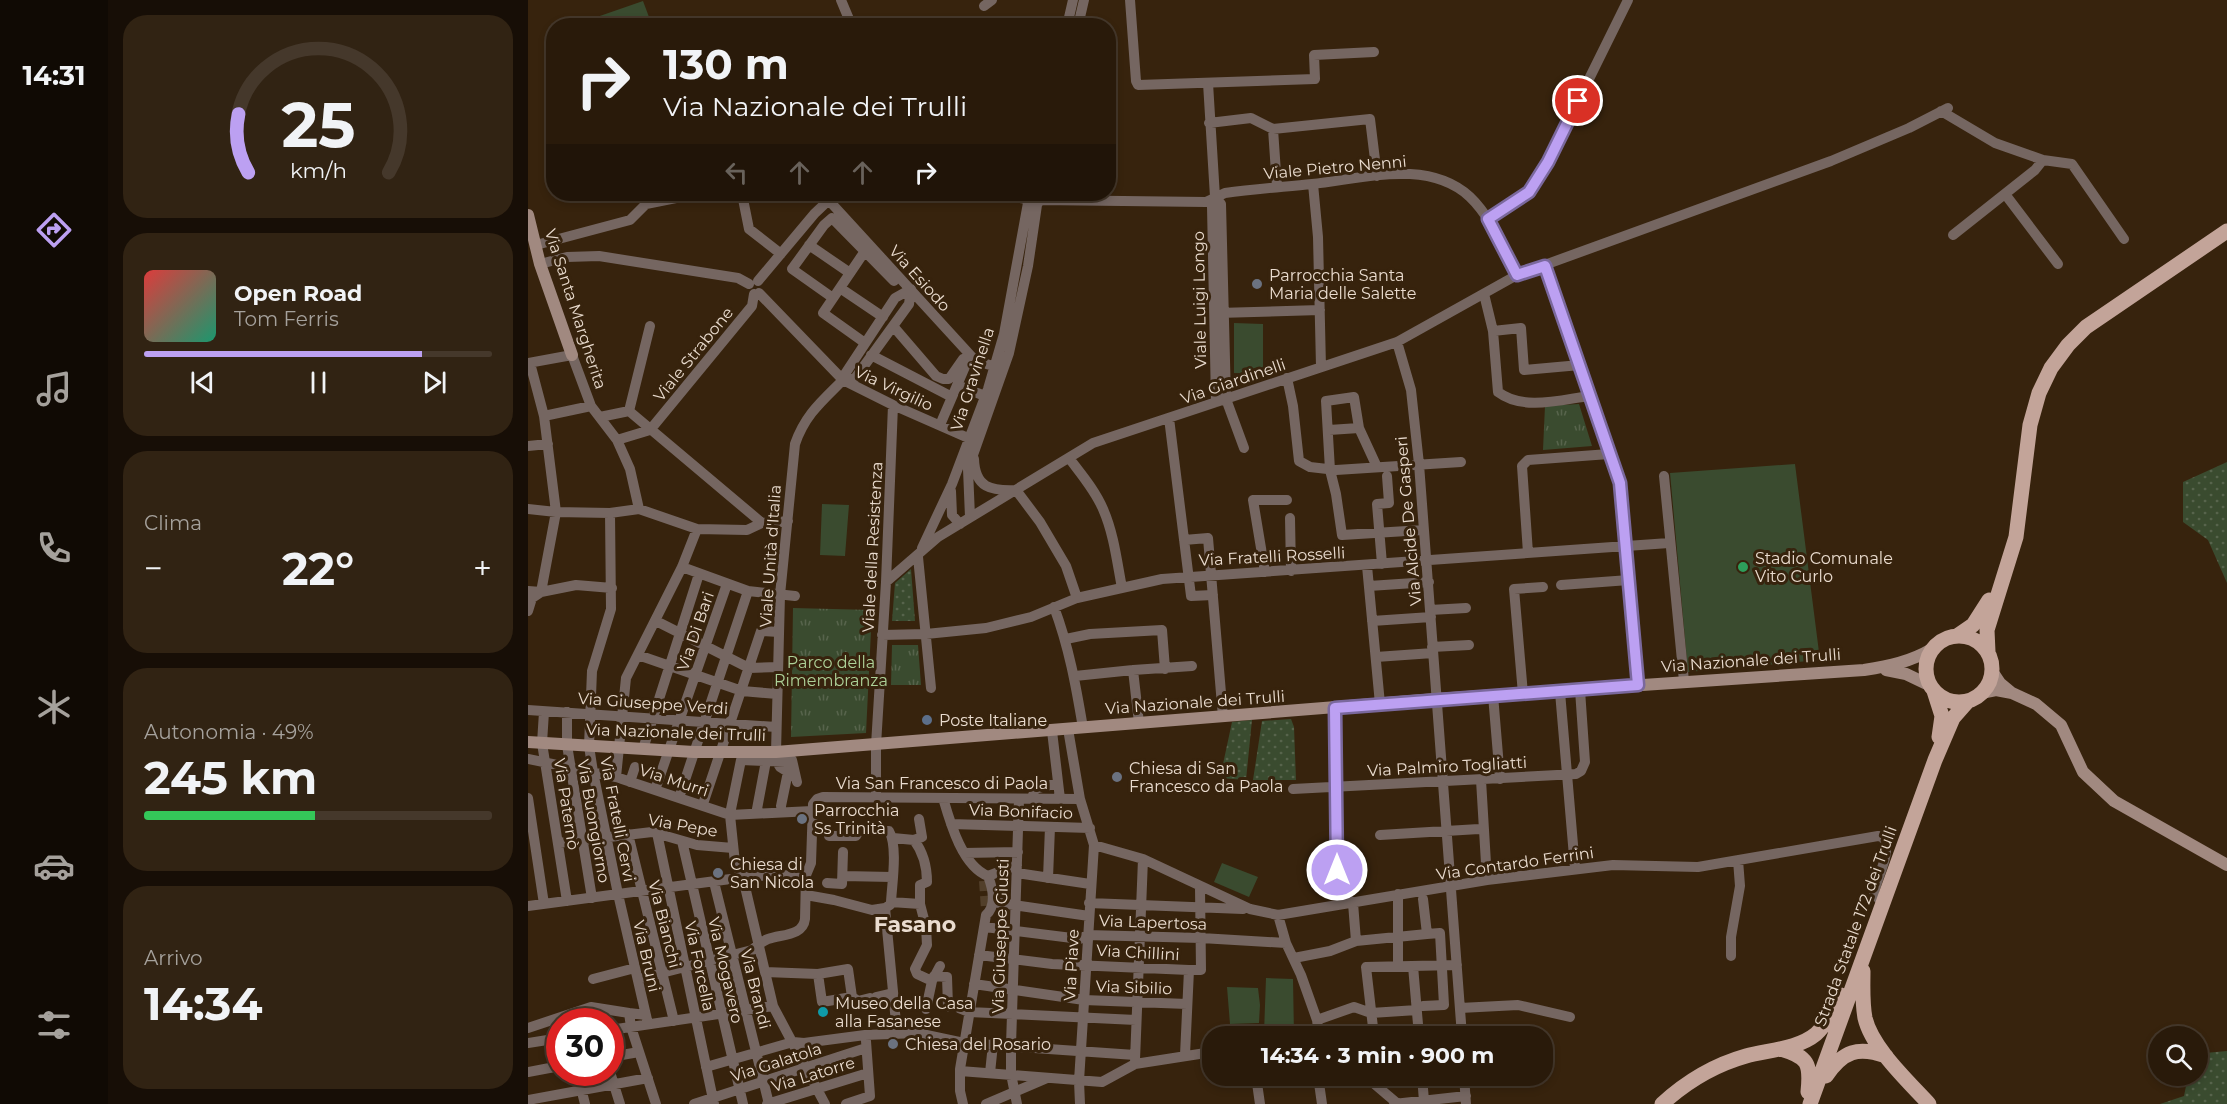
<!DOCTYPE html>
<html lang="it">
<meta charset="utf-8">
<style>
:root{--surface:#291a0a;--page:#312313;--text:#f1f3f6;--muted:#a5a19c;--line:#45382b;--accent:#bca0f2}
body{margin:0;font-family:Montserrat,sans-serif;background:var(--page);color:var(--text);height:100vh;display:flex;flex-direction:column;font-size:22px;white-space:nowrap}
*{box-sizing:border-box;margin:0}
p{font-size:20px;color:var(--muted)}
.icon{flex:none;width:33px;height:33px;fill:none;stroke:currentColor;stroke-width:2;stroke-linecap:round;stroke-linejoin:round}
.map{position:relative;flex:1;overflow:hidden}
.drawer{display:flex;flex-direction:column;gap:15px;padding:15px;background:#170e06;width:420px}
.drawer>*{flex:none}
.hud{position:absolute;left:18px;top:18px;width:570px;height:183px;border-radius:24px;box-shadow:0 3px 9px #0003,0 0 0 2px var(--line);background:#291a0a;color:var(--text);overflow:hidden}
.controls{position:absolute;left:1620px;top:1026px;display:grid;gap:12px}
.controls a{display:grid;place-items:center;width:60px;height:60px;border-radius:50%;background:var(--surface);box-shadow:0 3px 9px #0003,0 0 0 2px var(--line);font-size:30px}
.speed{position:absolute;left:18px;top:1008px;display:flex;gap:12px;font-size:30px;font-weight:700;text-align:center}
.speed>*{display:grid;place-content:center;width:78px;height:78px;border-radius:50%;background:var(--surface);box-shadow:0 3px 9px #0003,0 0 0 2px var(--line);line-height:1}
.speed .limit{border:9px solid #d22;background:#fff;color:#111}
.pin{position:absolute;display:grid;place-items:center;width:51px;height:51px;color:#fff;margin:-26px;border:3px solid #fff;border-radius:50%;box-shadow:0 2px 6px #0007}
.me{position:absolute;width:66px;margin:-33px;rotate:0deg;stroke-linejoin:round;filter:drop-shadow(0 0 4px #0008)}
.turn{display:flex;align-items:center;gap:21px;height:126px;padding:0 18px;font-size:27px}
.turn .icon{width:78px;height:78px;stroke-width:2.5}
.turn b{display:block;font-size:42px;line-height:51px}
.lanes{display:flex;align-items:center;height:57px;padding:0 18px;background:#0003;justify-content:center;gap:30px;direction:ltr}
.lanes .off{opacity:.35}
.big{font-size:45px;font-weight:700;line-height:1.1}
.drawer .card{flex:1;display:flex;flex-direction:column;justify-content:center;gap:9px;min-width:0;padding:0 21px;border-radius:24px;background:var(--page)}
.drawer .dial{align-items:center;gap:0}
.dial svg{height:156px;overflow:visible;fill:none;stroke:var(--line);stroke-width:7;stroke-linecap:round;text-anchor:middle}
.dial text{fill:var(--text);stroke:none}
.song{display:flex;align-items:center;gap:18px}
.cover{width:72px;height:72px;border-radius:9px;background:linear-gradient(135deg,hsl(0 70% 55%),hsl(160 70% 35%))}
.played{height:6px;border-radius:3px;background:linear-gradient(90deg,var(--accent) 80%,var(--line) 80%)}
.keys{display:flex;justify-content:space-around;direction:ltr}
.heat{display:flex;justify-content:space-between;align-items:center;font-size:33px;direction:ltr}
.charge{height:9px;border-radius:4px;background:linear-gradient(90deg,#34c759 49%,var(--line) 0)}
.trip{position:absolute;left:674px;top:1026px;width:351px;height:60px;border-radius:24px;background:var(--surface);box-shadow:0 3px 9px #0003,0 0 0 2px var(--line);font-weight:700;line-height:60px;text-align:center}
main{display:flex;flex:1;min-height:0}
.dock{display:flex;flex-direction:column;width:108px;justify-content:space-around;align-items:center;background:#100a04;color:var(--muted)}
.dock .icon{width:42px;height:42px}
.dock .active{color:var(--accent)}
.dock b{font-size:27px;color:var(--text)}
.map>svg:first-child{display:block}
.grass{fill:url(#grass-dots)}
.park{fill:url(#park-tufts)}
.pitch{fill:#3a4b2f}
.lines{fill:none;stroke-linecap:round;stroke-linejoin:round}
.street-tunnel{stroke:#523f2a;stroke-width:10;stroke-dasharray:10 5;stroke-linecap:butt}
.street{stroke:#756661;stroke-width:10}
.secondary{stroke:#a18980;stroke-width:12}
.primary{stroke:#c3a499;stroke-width:15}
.route-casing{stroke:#7a689d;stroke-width:15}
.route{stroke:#bca0f2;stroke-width:10}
.worship-dot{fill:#6b7280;stroke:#37230d;stroke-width:2}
.leisure-dot{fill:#2e9e5b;stroke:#37230d;stroke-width:2}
.service-dot{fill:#5c6f8a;stroke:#37230d;stroke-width:2}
.culture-dot{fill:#0f9aa8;stroke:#37230d;stroke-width:2}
.labels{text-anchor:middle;stroke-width:6;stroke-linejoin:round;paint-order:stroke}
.street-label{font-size:16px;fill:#eadccf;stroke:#37230d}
.poi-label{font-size:16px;fill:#eadccf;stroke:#37230d;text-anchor:start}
.park-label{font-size:16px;fill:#add198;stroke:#37230d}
.district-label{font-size:22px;font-weight:bold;fill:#eadccf;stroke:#37230d}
</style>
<main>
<nav class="dock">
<b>14:31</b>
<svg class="icon active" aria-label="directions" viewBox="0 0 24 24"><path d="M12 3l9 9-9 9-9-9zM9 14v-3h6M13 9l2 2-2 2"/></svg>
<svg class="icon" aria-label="music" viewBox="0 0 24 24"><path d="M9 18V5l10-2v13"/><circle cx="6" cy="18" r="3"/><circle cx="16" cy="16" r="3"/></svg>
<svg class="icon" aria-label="phone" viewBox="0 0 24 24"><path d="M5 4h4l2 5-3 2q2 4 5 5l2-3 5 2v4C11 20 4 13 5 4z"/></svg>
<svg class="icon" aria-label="climate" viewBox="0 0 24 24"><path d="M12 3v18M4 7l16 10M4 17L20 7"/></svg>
<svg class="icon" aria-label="car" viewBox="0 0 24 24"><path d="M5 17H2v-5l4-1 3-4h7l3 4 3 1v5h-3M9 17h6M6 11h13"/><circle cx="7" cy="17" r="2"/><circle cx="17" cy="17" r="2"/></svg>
<svg class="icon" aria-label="filters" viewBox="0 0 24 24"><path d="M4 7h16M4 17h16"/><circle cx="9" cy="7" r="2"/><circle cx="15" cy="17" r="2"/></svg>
</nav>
<section class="drawer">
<div class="card dial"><svg viewBox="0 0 100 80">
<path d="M14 69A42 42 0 1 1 86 69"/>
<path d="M14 69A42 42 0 0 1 9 39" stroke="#bca0f2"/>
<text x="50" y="56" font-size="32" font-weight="700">25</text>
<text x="50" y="72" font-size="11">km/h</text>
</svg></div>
<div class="card">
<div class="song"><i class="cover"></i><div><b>Open Road</b><p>Tom Ferris</p></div></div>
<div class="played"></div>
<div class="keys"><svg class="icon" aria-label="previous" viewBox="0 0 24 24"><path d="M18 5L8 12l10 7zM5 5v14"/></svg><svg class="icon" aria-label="pause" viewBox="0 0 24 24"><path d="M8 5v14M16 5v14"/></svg><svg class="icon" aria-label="next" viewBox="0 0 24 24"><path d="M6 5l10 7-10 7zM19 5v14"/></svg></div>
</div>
<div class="card"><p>Clima</p>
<div class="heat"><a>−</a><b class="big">22°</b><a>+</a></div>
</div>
<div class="card"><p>Autonomia · 49%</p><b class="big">245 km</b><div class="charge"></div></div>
<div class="card"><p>Arrivo</p><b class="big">14:34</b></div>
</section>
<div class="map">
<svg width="1699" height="1104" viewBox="0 0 1699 1104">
<defs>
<pattern id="grass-dots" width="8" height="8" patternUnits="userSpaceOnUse" patternTransform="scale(1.5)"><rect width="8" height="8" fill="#3a4b2f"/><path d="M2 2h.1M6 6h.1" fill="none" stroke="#57644c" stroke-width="1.8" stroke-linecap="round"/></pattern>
<pattern id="park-tufts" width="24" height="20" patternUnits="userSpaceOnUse" patternTransform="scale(1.5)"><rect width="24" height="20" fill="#3a4b2f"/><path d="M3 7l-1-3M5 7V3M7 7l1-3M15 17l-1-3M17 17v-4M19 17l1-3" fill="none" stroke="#57644c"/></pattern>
</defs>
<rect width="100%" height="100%" fill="#37230d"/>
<!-- grass -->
<path class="grass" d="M1699,462V583L1680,540L1655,522V482Z
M383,569L387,621H364L367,583Z
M763,719L766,727L768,780H725L734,721Z
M724,720L718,780L692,778L704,722Z
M1699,1051V1104H1632L1656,1096L1660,1076H1670V1057L1677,1053Z"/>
<!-- park -->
<path class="park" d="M1051,404L1064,446L1015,450L1017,406Z
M265,608L344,610L338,733L263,737Z
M364,645H390L393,685H363Z"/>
<!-- pitch -->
<path class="pitch" d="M115,1L124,25H69L66,18Z
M706,323L735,324V374L706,373Z
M1267,464L1292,660L1160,672L1142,473Z
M294,504L321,505L317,556L292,555Z
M694,863L730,877L721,897L686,882Z
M738,978L765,979L766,1035L736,1033Z
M699,987L730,988L732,1005L731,1023L702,1024Z"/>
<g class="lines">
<!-- street-tunnel -->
<path class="street-tunnel" d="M456,881L458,910"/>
<!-- street -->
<path class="street" d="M313,0L323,24L319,26
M602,0L608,81L610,85L787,79L786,55L846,52
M456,6L464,0
M539,26L545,0
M550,26L556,0
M680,83L687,197L684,207L688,402
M1413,111L1467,143L1515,160L1544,164L1596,239
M681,123L723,118L745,129L842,119L849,176
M745,129L749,187
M785,184L790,237L793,367
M499 200a6 6 0 1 1 12 0a6 6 0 1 1-12 0Z
M214,194L221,229L253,254
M295,194L445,358L451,362L473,368
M462,194L499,199
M1477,194L1530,264
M687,197L693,204L698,399L716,448
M512,200L678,202L697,193C726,189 755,187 784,184C834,179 900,158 942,197C964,218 975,249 989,275
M960,219L1001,192L1020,162L1100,0
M1425,235L1507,170L1515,160
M8,245L102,220L118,204L168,194
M281,245L322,273
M337,251L295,313L337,343
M12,264L39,257L71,256L210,278L221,284
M1017,266L1092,483L1110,685
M230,281L287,213L307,194
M312,288L355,317
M231,293L315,380L365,405L447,441
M956,294L965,331L970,392C995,411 1032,400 1061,396
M305,298L264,269L296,225L304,218L366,281
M690,313L792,310
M365,326L408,376L415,379
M965,331L993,328L996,370L1052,365
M869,342L883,390L891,464L934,1036
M343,355L424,397
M0,363L44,355L63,406L89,440L102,469L111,509
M759,378L765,406L771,461L782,467L808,470L933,462
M415,379H421L435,359
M429,385L457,396
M101,411L122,326
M16,416L63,406
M72,417L101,411L234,523
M641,418L663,596L685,595
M412,425L442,355
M122,430L224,306L226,294
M801,430L831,428
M89,440L122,430
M0,446L20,444
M541,458C553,474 567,490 575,509C586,534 589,562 594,588
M446,459C447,488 463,491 488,490
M849,467L831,428L826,397L798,401L802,470L808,494L814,535L895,530
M1136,476L1156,681
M488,490L512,522L538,566L549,598
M423,491L424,515L432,524
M0,509L28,512L82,513L111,509L169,529L219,530L234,523L260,521
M82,513L83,609L64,671L61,746L65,772L90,894L120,1024
M442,517L440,469L481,353L500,266L509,205
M762,518L763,571
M656,540L680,538L695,717
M394,548L424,484L460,389L476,334L500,203
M1000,553L994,466L1000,460L1081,454
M390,557L403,688
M854,564L849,504L861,503L859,476
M839,566L852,704
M154,567L220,591L267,596
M737,572L725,500H759
M358,582L410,537L565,443L869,342L989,275L1303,161L1381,128L1420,108
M1033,585L1101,580
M841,586L901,582
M0,591L13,592L48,585L84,588
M526,607C541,647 548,686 555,728
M902,610L938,608
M0,611L4,598L13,592L28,512L16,416L2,363
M128,621L221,668L250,667
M844,621L903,617
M354,635L398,634L458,628L503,617L549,598L634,579L1141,543
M538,639L562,634L634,630L637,669
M904,647L941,645
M110,655L214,691L249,694
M848,657L905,653
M605,670L611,723
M547,676L605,670L664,666
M1032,692L1047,868
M995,694L986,589L1015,587
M965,695L972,779
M807,708L809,891L825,903L828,941L899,934L895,899
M0,710L248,727
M16,712L14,743L17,762L39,901
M39,712V745L64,898
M540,729L552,799L566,845L551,1081L552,1104
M524,731L532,799
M115,749L171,574
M248,752L252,595L267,444C277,415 293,402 315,380L317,374L367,298L383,289L381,304L328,377L323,380H315
M0,759L88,777L202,815L284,811
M264,760L269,782
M249,762L252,767L260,772L253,806
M88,777L98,678L154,567L169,529
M953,780L959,880
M102,782L107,767
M765,789L1048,774L1053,771L1057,762L1052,690
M127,790L199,584
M153,792L220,591
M0,798L16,904
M348,798V745L358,582L365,405
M415,798C422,822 434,866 460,876C465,889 469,905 458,915L432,1069V1091L435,1104
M504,799L507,789L530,783
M176,801L233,631L251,632
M203,809L213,760L263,762
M229,809L238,761
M202,815L207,863L215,878L245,1006L297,1104
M423,824L562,828
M129,833L186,1104
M100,834L146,1021
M852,835L951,829
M301,836H328L331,831H361C370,846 364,884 363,902
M365,838L386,840L394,837L391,819
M386,840C395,852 399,866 399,882L392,885V904L398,927L399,945L387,969L389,974L404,981
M154,841L215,1104
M30,843L124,832L169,845L205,848
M566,845L615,859L722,909L750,915L959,880L1085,865L1170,867L1350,836L1355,837C1365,853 1348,877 1346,894L1354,902
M436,853L490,852
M489,873L562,884
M278,875L283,863L285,804L289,799L295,797L552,799
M315,876L364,877
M460,876L489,865
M520,878L522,827
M186,882L241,1104
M299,883L314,884L315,852
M278,895L306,900L344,910L357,908L362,905
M363,902L392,904
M465,902L561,916
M561,903L715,909
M0,906L225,876L278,875L277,919C275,936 254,934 240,939C234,941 229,946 224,950L110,979
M357,908L369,1033
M750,915L758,943L773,975L789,1020L791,1036
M457,927L552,939L559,935L673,938L758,943
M451,955L524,964L661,970
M1203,956V937L1212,886L1210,860
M766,958L802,951L828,941
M870,966V894
M885,966L891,1036
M237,972L290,974L320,969L324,997L294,1002L290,974
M406,976L419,977L420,1006L422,1007
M65,979L107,968
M446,984L556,1000L659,1004
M324,997L330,1001L342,998
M348,997L365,993
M895,1006L916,1005L912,933L899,934
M63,1007L68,1022
M431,1008L441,1012L608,1020
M932,1008L990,1005L1042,1017
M398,1009L404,981L412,966
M118,1015L101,1013L103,1027L128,1104
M789,1020L826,1007L843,1013L889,1010
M0,1028L63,1007L101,1013
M82,1030L245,1006
M846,1036L838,967L929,965
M912,1036L934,1035
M0,1043L32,1038
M657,1055L661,970H673L672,888
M82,1057L111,1052
M607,1060L615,859
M178,1067L265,1042L276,1043L337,1035L389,1033L436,1043L607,1055
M432,1071L574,1082L607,1064L684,1052
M0,1072L32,1066
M49,1072L57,1104
M82,1072L92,1104
M462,1073L465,1044
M728,1076L732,1104
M790,1076L794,1104
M837,1076L870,1104
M894,1076L896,1101
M936,1076L938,1104
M0,1100L120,1078
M166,1104L338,1048
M239,1104L340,1073
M318,1104L342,1096L338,1041
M458,1104L517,1079
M489,1104L483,1074V1045L491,799
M866,1104L938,1096"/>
<!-- secondary -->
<path class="secondary" d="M0,215L12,264L44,355
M1358,670L1378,674L1401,685
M1453,693L1468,690L1484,693L1472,683L1464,671
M1484,693L1508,704L1533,725L1555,772L1586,801L1699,865
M0,742L166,752H248L908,699L1336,670C1361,666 1382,662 1404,649"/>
<!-- primary -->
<path class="primary" d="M1398 669a33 33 0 1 1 66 0a33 33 0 1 1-66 0Z
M1429,636L1445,625L1461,600
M1460,652L1459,630L1488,537L1502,425L1511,393L1523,368L1540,345L1558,327L1699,231
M1406,691L1414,716L1411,737
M1335,971C1335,986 1334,1002 1337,1018C1344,1048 1380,1081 1401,1104
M1253,1049C1280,1057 1283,1063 1280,1092
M1298,1076C1315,1051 1330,1046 1358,1056
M1134,1104C1158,1082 1186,1065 1218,1056C1240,1050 1270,1049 1288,1034C1299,1024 1306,1008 1313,995
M1282,1104L1407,760L1425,718L1440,701"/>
</g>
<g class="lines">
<defs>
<path id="route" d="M809,870L807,708L1110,685L1092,483L1017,266L989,275L960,219L1001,192L1020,162L1050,101"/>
</defs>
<!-- route casing -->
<use href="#route" class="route-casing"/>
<!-- route -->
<use href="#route" class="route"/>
</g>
<!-- markers -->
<g class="worship-dot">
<circle cx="729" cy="284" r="6"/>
<circle cx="589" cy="777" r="6"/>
<circle cx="274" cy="819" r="6"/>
<circle cx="190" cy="873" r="6"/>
<circle cx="365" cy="1044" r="6"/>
</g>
<circle class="leisure-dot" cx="1215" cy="567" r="6"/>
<circle class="service-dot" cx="399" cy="720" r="6"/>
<circle class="culture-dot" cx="295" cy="1012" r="6"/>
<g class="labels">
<!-- street labels -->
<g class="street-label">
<text transform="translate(807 167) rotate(-5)" y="6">Viale Pietro Nenni</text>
<text transform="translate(392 278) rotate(48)" y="6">Via Esiodo</text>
<text transform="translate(671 300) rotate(-91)" y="6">Viale Luigi Longo</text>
<text transform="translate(48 309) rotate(72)" y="6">Via Santa Margherita</text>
<text transform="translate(165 354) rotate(-51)" y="6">Viale Strabone</text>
<text transform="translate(444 379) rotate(-72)" y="6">Via Gravinella</text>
<text transform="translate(705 381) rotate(-19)" y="6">Via Giardinelli</text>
<text transform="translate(366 388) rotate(25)" y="6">Via Virgilio</text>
<text transform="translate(880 521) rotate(-95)" y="6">Via Alcide De Gasperi</text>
<text transform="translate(344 547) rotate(-87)" y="6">Viale della Resistenza</text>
<text transform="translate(242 556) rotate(-86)" y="6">Viale Unità d'Italia</text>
<text transform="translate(744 556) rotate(-3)" y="6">Via Fratelli Rosselli</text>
<text transform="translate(167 631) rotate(-71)" y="6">Via Di Bari</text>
<text transform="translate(1223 660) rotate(-4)" y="6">Via Nazionale dei Trulli</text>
<text transform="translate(667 702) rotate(-4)" y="6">Via Nazionale dei Trulli</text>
<text transform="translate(125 703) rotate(4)" y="6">Via Giuseppe Verdi</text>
<text transform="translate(148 732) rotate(2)" y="6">Via Nazionale dei Trulli</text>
<text transform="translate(919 766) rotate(-3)" y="6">Via Palmiro Togliatti</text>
<text transform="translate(146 780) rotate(18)" y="6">Via Murri</text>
<text x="414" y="789">Via San Francesco di Paola</text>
<text transform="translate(39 804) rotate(81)" y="6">Via Paternò</text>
<text transform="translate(493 811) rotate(2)" y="6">Via Bonifacio</text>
<text transform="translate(90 819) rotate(79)" y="6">Via Fratelli Cervi</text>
<text transform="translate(66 821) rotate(80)" y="6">Via Buongiorno</text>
<text transform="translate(155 825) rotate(10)" y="6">Via Pepe</text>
<text transform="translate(987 863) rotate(-8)" y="6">Via Contardo Ferrini</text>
<text transform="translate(625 922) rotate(2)" y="6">Via Lapertosa</text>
<text transform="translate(137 924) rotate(76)" y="6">Via Bianchi</text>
<text transform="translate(1327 926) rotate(-70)" y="6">Strada Statale 172 dei Trulli</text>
<text transform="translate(472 936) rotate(-88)" y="6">Via Giuseppe Giusti</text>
<text transform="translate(610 952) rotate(3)" y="6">Via Chillini</text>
<text transform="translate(119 956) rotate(77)" y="6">Via Bruni</text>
<text transform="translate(543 965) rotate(-87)" y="6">Via Piave</text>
<text transform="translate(172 966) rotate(78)" y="6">Via Forcella</text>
<text transform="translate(198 970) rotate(77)" y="6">Via Mogavero</text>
<text transform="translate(606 987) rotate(2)" y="6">Via Sibilio</text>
<text transform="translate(228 989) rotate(76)" y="6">Via Brandi</text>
<text transform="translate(248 1062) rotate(-18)" y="6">Via Galatola</text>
<text transform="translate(285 1074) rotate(-17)" y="6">Via Latorre</text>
</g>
<!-- poi labels -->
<g class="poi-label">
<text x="741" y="281">Parrocchia Santa<tspan x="741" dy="18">Maria delle Salette</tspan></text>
<text x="1227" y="564">Stadio Comunale<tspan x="1227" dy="18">Vito Curlo</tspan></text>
<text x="411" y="726">Poste Italiane</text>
<text x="601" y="774">Chiesa di San<tspan x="601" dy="18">Francesco da Paola</tspan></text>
<text x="286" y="816">Parrocchia<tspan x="286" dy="18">Ss Trinità</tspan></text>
<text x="202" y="870">Chiesa di<tspan x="202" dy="18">San Nicola</tspan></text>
<text x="307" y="1009">Museo della Casa<tspan x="307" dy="18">alla Fasanese</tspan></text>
<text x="377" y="1050">Chiesa del Rosario</text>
</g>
<!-- park labels -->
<g class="park-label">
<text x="303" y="668">Parco della<tspan x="303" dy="18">Rimembranza</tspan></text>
</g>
<!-- district labels -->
<g class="district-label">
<text x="387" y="932">Fasano</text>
</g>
</g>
</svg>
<div class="controls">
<a><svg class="icon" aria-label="search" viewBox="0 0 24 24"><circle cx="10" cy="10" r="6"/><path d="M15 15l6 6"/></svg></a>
</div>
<div class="speed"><div class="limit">30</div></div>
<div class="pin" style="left:1050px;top:101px;background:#d93025"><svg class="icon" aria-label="arrive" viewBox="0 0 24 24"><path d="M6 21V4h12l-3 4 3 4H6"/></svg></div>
<svg class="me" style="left:809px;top:870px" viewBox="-20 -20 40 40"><circle r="17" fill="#bca0f2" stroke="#fff" stroke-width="3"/><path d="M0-11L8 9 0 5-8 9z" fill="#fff"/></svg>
<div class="trip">14:34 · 3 min · 900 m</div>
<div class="hud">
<div class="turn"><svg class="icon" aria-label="right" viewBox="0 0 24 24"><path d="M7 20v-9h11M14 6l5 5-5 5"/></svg><div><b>130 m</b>Via Nazionale dei Trulli</div></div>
<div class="lanes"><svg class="icon off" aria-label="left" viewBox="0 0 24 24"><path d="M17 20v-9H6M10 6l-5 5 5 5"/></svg><svg class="icon off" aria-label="ahead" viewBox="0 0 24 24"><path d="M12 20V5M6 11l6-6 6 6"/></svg><svg class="icon off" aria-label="ahead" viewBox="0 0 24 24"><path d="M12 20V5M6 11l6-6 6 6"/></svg><svg class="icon" aria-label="right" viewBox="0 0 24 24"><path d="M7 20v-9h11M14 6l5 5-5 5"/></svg></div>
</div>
</div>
</main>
